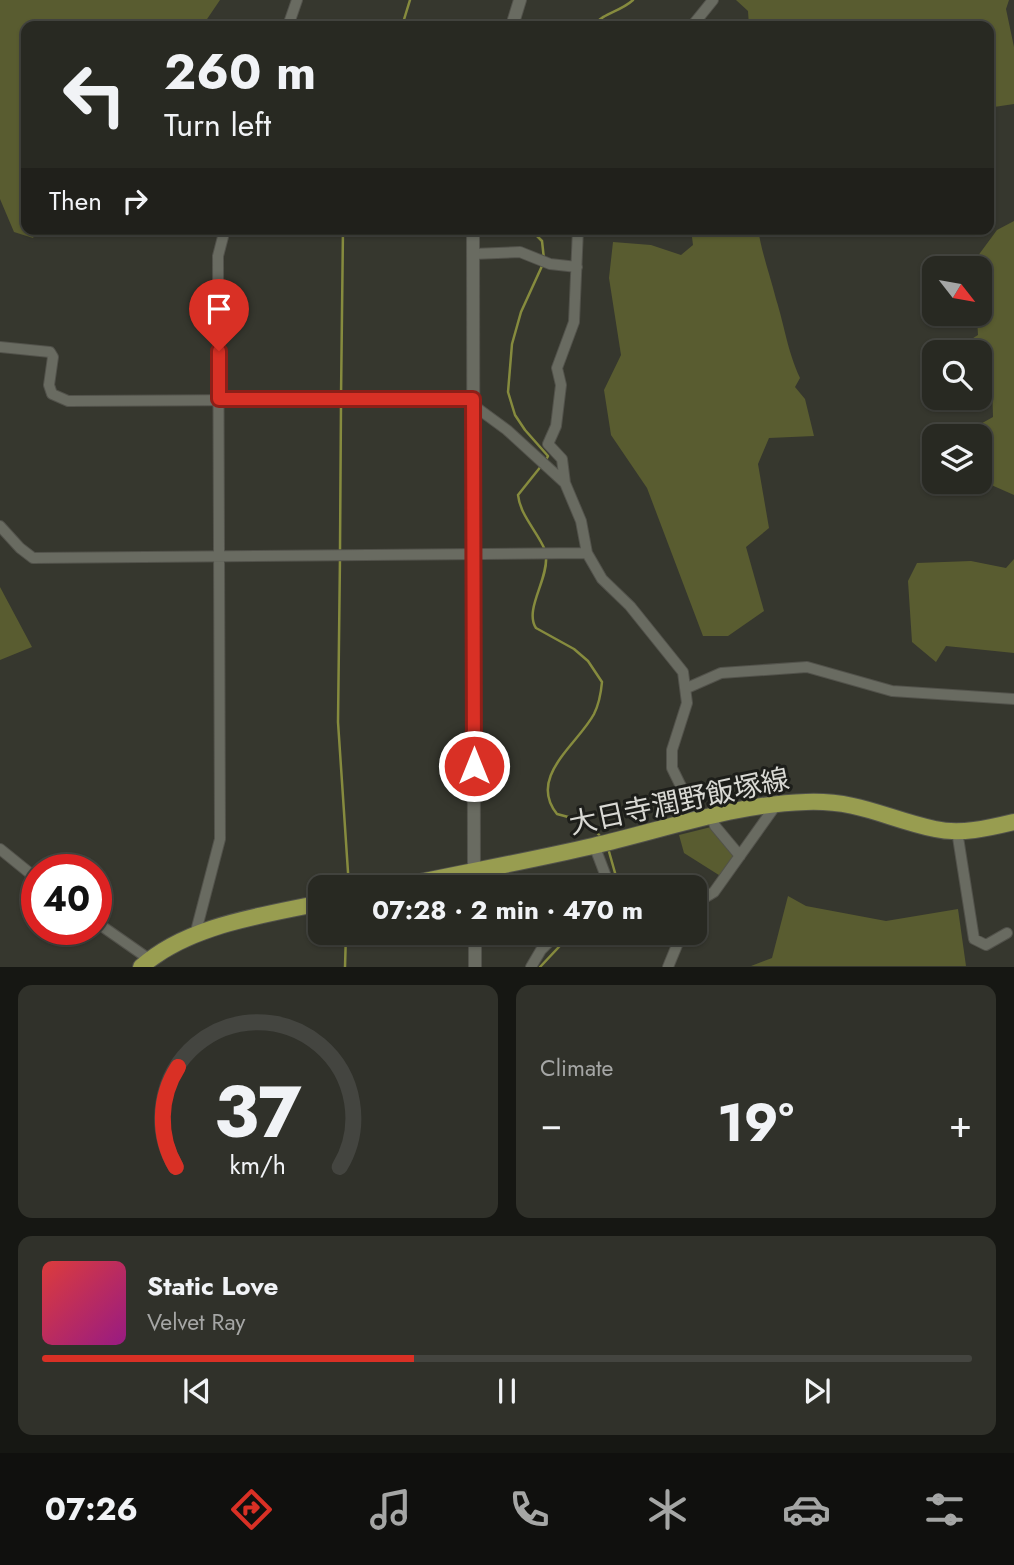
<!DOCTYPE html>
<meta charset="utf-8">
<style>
:root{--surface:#282922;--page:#30312a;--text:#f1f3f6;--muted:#a5a6a5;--line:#444540;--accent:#d93025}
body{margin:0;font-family:Jost,"Noto Sans JP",sans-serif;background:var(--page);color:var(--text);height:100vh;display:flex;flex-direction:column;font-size:26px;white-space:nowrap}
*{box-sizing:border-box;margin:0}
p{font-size:23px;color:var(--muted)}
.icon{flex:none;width:38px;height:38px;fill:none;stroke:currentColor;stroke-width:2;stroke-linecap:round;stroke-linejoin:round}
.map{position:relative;height:967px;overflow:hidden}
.side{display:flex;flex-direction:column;gap:18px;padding:18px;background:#161713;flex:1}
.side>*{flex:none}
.banner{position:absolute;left:21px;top:21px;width:973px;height:214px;border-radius:14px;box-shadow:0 2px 5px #0004,0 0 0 2px var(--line);background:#282922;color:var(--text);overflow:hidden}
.needle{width:46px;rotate:121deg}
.tools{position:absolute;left:922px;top:256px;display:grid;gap:14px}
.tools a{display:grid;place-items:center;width:70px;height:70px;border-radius:14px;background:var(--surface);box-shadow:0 2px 5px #0004,0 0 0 2px var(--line);font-size:35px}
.speed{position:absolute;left:21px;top:854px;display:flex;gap:14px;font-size:35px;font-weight:700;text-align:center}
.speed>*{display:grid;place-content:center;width:91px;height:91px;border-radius:50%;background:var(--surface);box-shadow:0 2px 5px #0004,0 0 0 2px var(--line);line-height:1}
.speed .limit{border:10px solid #d22;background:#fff;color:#111}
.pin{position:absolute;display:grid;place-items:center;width:60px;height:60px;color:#fff;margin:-72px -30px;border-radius:50% 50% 50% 0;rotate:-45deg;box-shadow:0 0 7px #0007}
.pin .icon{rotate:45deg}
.me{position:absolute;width:77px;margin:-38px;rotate:0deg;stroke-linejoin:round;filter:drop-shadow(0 0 5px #0008)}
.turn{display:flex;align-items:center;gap:24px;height:147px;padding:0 28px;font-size:32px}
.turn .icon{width:91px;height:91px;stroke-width:2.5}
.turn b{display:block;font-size:49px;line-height:60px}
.then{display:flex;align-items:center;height:66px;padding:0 28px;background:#0003;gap:14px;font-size:26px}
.big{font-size:52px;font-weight:700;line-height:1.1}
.side .tile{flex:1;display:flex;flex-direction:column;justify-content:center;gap:10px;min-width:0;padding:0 24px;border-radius:14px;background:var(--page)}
.side .dial{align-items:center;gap:0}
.dial svg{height:182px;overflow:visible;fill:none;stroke:var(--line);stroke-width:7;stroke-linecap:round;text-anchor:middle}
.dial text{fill:var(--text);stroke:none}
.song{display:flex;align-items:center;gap:21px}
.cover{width:84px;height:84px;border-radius:10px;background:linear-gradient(135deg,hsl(0 70% 55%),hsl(310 70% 35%))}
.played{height:7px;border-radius:4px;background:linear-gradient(90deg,var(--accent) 40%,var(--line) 40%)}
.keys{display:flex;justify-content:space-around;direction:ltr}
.heat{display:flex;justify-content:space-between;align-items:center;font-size:38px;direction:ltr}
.side .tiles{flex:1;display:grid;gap:18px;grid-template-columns:1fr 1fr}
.tile:last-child{grid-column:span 2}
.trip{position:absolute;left:308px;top:875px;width:399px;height:70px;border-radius:14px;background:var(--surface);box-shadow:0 2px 5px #0004,0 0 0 2px var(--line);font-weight:700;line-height:70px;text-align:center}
.dock{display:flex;height:112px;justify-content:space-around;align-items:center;background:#10100e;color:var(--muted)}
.dock .icon{width:49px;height:49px}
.dock .active{color:var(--accent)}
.dock b{font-size:32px;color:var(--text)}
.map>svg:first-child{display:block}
.green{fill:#595c30}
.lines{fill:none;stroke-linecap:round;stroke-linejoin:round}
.stream{stroke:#868b3e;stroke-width:2.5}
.minor-casing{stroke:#52524b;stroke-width:12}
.tertiary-casing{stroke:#52524b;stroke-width:14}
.primary-casing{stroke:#52524b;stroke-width:18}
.minor{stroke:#696b61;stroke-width:10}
.tertiary{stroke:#696b61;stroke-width:12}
.primary{stroke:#989d50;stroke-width:16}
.route-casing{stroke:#8d1f18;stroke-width:18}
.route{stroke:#d93025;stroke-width:12}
.labels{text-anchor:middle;stroke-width:6;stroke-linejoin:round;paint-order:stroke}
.street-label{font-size:28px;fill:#d9d9d4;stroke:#1d1e1a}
</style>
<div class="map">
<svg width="1014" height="967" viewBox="0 0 1014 967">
<rect width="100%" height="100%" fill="#36372e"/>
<!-- green -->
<path class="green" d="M0,0H220L203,25L198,26H26V229H38L33,238L14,232L0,199Z
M736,0H1009L1006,9L1014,47V104L994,107L989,140V26H749L748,11Z
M1014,221V495L980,480V436H976L975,427L993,417L992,380L980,366V352H971L970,340L978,335L977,318L973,313H980V268H969L997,230Z
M691,229H758C762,254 770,275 776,299C785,328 787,349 800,378L795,387L805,399L814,436L769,438L758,464L769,528L746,547L764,611L728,636H703L647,488L611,435L604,390L621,355L609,278L613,242L651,245L681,255L693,245Z
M1014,559V653L946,646L936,662L912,642L908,581L917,563L971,561L1006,568Z
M0,587L32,647L0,660Z
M711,827L735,855L722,877L684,853L679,835Z
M788,896L806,906L886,921L958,909L966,966H751L772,958Z"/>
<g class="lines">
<!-- stream -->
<path class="stream" d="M402,26L410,0
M593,26C604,12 620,12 633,0
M530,229L542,241L544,259
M542,266L521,312L512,344L508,392L515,415L525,430L548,456L546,460
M341,397L343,229
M542,465L518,495C520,515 537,531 545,550
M340,551L341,404
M340,557L338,722L349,887
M546,557C548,580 524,610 536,628L574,649L588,661L602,682C601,693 599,704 594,714C578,744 527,777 557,814L587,822L601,837
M608,848L619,887
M345,967L346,933
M540,967L572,933"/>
<defs>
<path id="minor" d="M288,26L297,0
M692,26L713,0
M578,229L574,322L557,368L561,385L556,426L548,444L562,459L565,483L581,521L587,553L602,579L630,606L683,672L687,703L672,750V768L697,819
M473,254L520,252L550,264L577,267
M0,347L50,352L53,357L49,385L52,394L68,401L473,399
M473,405L507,430L565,483
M0,526L20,548L33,558L587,553
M687,688L721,673L807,667L892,691L1014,699
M712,816L715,826L740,856
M957,831L974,939L986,945L1007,933
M594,845L610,887
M0,849L37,879
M645,887L657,883L675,887
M695,908L699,901L714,892L776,805
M96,922L149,959
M195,935L220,839L218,256L225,229
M531,967L541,950L558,933
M668,967L682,933"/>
<path id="tertiary" d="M512,26L520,0
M473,229L474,887
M475,933V967"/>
<path id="primary" d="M396,887C462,873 528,861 593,846C663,830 734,804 806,802C860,800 887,819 935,829C960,835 989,828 1014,822
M141,967C188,925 261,916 320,903"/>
</defs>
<!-- minor casing -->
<use href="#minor" class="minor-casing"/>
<!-- tertiary casing -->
<use href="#tertiary" class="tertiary-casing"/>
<!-- primary casing -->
<use href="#primary" class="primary-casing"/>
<!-- minor -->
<use href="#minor" class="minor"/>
<!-- tertiary -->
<use href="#tertiary" class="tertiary"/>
<!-- primary -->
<use href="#primary" class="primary"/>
</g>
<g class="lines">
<defs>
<path id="route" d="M219,351V399H473L474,766"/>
</defs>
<!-- route casing -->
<use href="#route" class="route-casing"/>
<!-- route -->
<use href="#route" class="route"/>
</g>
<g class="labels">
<!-- street labels -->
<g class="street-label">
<text transform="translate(679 801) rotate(-12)" y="10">大日寺潤野飯塚線</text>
</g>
</g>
</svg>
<div class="tools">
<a><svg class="needle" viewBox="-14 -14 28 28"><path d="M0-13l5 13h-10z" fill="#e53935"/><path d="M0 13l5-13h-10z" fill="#a5a6a5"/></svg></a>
<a><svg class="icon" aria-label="search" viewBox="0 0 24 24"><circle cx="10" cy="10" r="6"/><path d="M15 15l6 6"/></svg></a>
<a><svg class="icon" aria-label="layers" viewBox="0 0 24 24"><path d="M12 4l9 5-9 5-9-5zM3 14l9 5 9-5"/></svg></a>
</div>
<div class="speed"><div class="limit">40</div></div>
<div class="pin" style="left:219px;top:351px;background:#d93025"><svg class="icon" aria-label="arrive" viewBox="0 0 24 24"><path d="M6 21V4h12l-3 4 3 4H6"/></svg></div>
<svg class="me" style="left:474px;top:766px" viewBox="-20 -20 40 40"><circle r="17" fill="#d93025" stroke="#fff" stroke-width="3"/><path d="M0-11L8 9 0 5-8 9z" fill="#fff"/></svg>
<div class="trip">07:28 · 2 min · 470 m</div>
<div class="banner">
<div class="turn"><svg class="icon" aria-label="left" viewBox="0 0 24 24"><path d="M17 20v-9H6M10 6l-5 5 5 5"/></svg><div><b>260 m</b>Turn left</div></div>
<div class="then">Then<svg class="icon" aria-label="right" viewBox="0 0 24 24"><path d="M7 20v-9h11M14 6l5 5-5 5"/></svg></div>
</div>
</div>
<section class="side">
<div class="tiles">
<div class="tile dial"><svg viewBox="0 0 100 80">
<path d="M14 69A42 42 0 1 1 86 69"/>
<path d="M14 69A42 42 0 0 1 15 25" stroke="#d93025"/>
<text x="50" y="56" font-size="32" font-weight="700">37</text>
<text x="50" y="72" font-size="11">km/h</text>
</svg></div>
<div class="tile"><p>Climate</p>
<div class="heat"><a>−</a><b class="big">19°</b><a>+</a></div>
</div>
<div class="tile">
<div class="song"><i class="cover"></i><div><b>Static Love</b><p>Velvet Ray</p></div></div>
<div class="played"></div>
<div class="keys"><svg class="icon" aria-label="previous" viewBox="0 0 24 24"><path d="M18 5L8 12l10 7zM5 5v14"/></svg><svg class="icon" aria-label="pause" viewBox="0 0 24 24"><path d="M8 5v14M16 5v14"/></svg><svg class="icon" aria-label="next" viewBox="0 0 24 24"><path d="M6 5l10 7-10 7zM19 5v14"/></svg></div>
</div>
</div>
</section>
<nav class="dock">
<b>07:26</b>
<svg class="icon active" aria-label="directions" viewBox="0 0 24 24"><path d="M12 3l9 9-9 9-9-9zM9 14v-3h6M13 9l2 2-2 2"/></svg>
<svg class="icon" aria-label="music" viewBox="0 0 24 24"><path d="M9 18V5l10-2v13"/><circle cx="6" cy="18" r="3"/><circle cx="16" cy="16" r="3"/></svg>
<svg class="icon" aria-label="phone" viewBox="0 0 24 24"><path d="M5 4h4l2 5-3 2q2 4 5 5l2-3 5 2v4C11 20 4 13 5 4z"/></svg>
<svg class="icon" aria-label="climate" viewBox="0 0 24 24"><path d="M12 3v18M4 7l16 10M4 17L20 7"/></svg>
<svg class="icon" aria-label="car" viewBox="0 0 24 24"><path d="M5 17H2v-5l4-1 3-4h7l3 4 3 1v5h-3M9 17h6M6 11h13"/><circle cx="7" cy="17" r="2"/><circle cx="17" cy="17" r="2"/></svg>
<svg class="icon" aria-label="filters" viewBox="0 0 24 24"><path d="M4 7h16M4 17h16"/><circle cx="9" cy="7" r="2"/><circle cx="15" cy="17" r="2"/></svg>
</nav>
